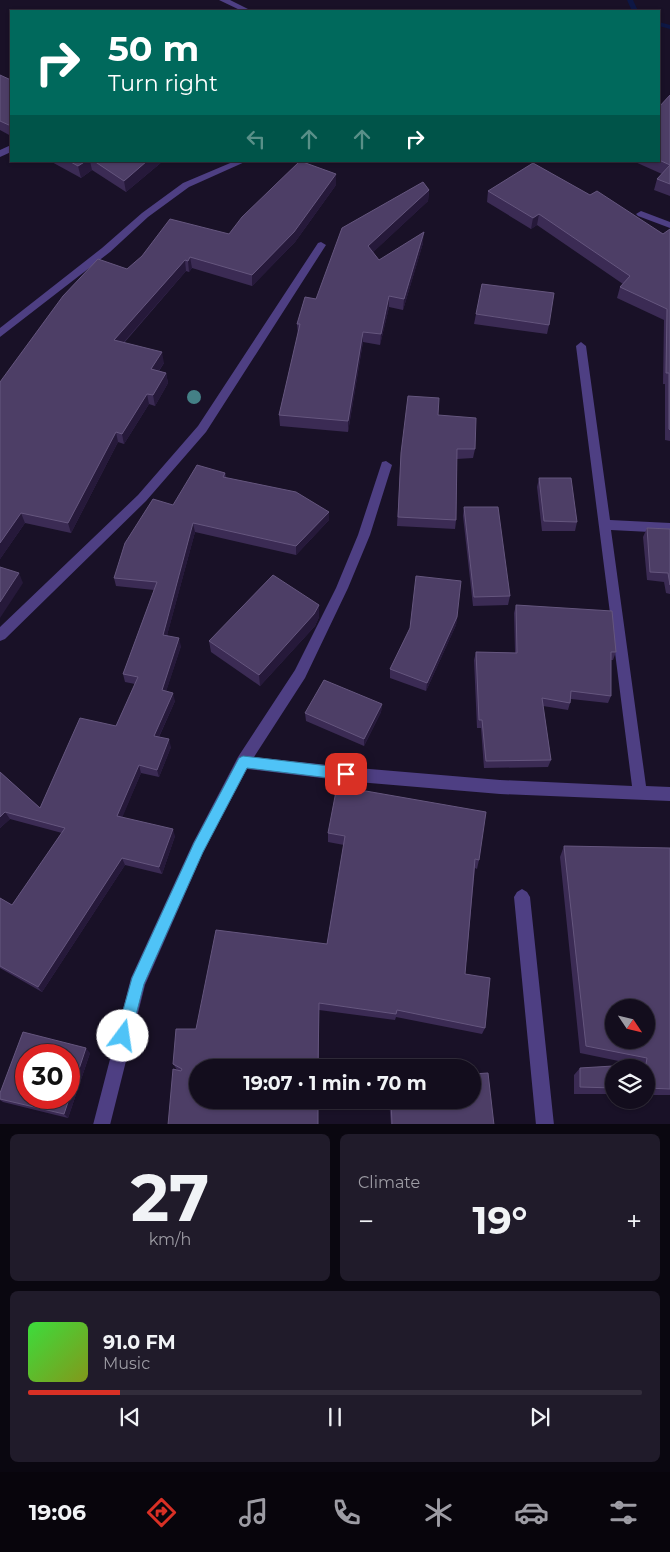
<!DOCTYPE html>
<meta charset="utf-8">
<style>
:root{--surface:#130d1d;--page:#201b2a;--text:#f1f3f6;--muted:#9d9ca4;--line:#322d3b;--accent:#d93025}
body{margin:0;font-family:Montserrat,sans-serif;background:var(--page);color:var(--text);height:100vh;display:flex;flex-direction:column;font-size:19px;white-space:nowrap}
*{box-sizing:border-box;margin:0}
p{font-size:16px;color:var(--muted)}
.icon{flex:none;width:28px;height:28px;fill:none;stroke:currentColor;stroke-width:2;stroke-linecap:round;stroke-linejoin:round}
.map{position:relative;height:1124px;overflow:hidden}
.panel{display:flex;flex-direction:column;gap:10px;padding:10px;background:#0a0710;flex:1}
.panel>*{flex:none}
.banner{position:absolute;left:10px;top:10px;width:650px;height:152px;border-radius:0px;box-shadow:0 1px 4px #0004,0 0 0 1px var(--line);background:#00695c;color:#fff;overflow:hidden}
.needle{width:32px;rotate:125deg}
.tools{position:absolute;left:605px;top:999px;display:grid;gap:10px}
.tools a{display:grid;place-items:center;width:50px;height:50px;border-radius:50%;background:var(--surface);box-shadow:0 1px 4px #0004,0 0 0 1px var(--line);font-size:25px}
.speed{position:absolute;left:15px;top:1044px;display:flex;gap:10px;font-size:25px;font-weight:700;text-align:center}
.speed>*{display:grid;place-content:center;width:65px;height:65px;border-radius:50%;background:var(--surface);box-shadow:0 1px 4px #0004,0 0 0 1px var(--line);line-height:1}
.speed .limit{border:8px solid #d22;background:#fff;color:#111}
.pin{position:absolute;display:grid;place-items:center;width:42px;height:42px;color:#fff;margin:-21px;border-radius:10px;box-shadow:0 2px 8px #0006}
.me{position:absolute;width:55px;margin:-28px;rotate:14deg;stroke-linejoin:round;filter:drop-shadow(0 0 4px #0008)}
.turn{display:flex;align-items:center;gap:18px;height:105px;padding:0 15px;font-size:22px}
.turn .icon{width:65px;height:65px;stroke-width:2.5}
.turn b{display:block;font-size:35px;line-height:42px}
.lanes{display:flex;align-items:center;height:48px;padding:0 15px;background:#0003;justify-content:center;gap:25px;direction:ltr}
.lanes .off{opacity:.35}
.big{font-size:38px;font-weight:700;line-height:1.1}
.panel .card{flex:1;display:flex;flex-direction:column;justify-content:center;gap:8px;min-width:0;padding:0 18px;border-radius:8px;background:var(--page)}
.panel .dial{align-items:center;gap:0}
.dial b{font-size:65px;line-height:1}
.song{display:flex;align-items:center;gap:15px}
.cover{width:60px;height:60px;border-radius:8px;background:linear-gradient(135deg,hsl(120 70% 55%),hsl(70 70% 35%))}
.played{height:5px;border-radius:2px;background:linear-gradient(90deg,var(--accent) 15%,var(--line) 15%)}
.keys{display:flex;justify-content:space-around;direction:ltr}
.heat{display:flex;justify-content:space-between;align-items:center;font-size:28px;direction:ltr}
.panel .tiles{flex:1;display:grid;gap:10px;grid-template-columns:1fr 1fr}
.card:last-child{grid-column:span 2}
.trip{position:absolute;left:189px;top:1059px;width:292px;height:50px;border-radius:25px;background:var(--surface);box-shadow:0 1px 4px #0004,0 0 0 1px var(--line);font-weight:700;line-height:50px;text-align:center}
.tabs{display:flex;height:80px;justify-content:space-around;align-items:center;background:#08050c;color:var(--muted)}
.tabs .icon{width:35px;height:35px}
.tabs .selected{color:var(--accent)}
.tabs b{font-size:22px;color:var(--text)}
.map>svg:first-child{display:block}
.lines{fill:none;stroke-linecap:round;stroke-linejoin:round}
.stream{fill:#0d1744;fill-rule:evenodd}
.minor{fill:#4e3f83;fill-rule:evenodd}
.tree{fill:#448086}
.wall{fill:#3b2b54}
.shaded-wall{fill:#26193a}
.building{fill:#4d3e66;stroke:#65567e;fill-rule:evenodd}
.route{fill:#4fc3f7;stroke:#337fa1}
</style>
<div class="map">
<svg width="670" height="1125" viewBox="0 0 670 1125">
<rect width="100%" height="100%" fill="#191127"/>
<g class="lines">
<!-- stream -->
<path class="stream" d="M627,0H633L638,11H632Z
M659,22L670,25V29L659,26Z"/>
<!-- minor -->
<path class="minor" d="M219,0H230L252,11H242Z
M11,145V152L0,157V150Z
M235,161H247L189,187L148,217L110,252L0,337V328L102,248L142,213L183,183Z
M641,211L670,222V228L638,216L636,214Z
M321,242L326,245L206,432L146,501L5,639L0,641V627L138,495L198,426L318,243Z
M581,342L586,346L610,520L670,523V533L611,530L646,786L670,787V801L500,794L346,781L247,769L203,853L145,985L110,1125H93L131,978L193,843L238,757L295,670L336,588L358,535L382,462L386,461L392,465L370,535L348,588L305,678L254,757L346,767L500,780L632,786L576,346Z
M522,889L527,892L530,897L554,1125H536L514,897L517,892Z"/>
</g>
<!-- trees -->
<circle class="tree" cx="194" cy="397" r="7"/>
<!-- wall -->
<path class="wall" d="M0,75L11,80V136L0,130Z
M670,95V196L654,190L657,179L662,174L633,161H659V107Z
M50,161H163L126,192L92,170L81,178Z
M336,185L295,242L252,286L192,268L189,272L186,271L124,343L164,363L159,371L166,373L168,383L155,406L149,404L124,444L118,442L71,533L25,523L0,559V382L127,269L229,234Z
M429,190L428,201L373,252L379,260L423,243L403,310L389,307L380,345L363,342L348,432L280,426L279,415L298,334L297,324L316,299Z
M488,191L590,195L663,234L670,229V441L665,440V384H663L664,320L617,298L620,287L623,284L537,225L531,229L487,202Z
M476,314L549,325L547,334L474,324Z
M438,415L475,449L473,458L457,459L456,520L455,529L397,526L401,453Z
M225,473L226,478L329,520L296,555L195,532L167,635L181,646L166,691L175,701L159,737L171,747L159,777L141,773L122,817L175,836L162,874L125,865L42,992L0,968V898L12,905L62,833L10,819L0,828V772L40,808L116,726L135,684L125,682L123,674L154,590L116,586L114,578L173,505Z
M539,478L577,522L575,531H542L537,487Z
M464,507L510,596L508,605L473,606L463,516Z
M647,528L670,529V594L666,593L664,582L647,580L643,537Z
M516,605L616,652L613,660H611V696L608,703L571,699L570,703L568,710L543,706L551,760L548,767L484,768L481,728H477L474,660L476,652L515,653L514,613Z
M319,617L315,626L260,686L211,652L209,641Z
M457,617L456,625L426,691L390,678V669Z
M382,704L381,712L364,746L306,721L305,713Z
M328,833L479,860L477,869L475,868L465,974L485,1028L482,1034L396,1017L395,1020L319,1010V1068H198V1100L173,1064L196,1029L327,944L344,845L328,842Z
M564,846L670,848V1095H646V1068H614V1094H574V1075L580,1068L638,1065L580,1053L560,857Z
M90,1053L68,1118L3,1102L0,1100V1093Z
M389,1100H472L494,1125H391Z"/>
<!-- shaded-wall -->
<path class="shaded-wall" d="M86,161H90L92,170L81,178L78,166Z
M147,161H163L126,192L124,181Z
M336,174V185L295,242L252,286V275Z
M429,190L428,201L368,257V246Z
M539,214L537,225L531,229L533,218Z
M424,232L423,243L403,310L404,299Z
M190,257L192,268L189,272L188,261Z
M185,260L186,271L116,351L114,340Z
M389,296V307L380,345L381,334Z
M363,332V342L348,432V421Z
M162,352L164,363L153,379L151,369Z
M166,373L168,383L155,406L153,395Z
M147,394L149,404L124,444L122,434Z
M116,432L118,442L71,533L68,523Z
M329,512V520L296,555V546Z
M21,513L25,523L0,559V543Z
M193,523L195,532L165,643L163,635Z
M19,573L23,583L0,618V602Z
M319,605V617L315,626L260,686L259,675Z
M457,617L456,625L426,691L427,683Z
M179,638L181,646L164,698L162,690Z
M173,693L175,701L156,743L154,736Z
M382,704L381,712L364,746V739Z
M169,739L171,747L159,777L157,770Z
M139,765L141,773L120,823L117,816Z
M5,812L10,819L0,828V817Z
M173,829L175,836L162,874L159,867Z
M122,858L125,865L42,992L38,987Z
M86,1048L90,1053L68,1118L64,1114Z"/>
<!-- building -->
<path class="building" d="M0,75L11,80V126L0,121Z
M670,95V165L659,160V107Z
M69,161H86L78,166Z
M94,161H147L124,181Z
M300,161L336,174L294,232L252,275L190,257L188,261L185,260L114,340L162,352L151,369L166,373L153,395L147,394L122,434L116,432L68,523L21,513L0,543V382L63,296L98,259L127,269L142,256L170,219L229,234L242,217Z
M533,163L590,195L597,191L663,234L670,229V430L669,429V373H666L667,309L620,287L630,276L539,214L533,218L488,191Z
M670,165V184L657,179Z
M423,182L429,190L368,246L379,260L424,232L404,299L389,296L381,334L363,332L348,421L279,415L300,324H297L305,297L316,299L342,228Z
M482,284L554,293L549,325L476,314Z
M408,396L439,398L438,415L476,418L475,449H457L456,520L398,517L401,453Z
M197,465L225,473L223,477L296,492L329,512L296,546L193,523L163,635L179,638L162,690L173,693L154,736L169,739L157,770L139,765L117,816L173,829L159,867L122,858L38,987L0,966V898L12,905L65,828L5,812L0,817V772L40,808L80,718L116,726L138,677L123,674L157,582L114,578L125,543L153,499L173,505Z
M539,478H571L577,522L544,521Z
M464,507H498L510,596L474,597Z
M647,528L670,529V585L668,573L650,572Z
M0,567L19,573L0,602Z
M273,575L319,605L314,614L259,675L209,641Z
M416,576L461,581L457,617L427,683L390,669L410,628Z
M516,605L612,611L616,652H611V696L571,691L570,703L542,698L551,760L486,761L482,720H479L476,652L517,653Z
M324,680L382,704L364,739L305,713Z
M337,786L486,812L479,860L475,859L465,974L490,978L485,1028L397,1010L396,1014L319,1003L318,1068H198V1100H318V1125H168L173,1069L181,1071L182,1069L173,1064L176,1029H196L216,930L327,944L345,836L328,833Z
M564,846L670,848V1089L646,1088V1068H614V1088L580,1087V1068L646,1064L647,1058L586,1046ZM614,1008H646V1040H614Z
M23,1032L86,1048L64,1114L0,1099V1093ZM26,1055H69V1098H26Z
M488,1073L494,1125H392L391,1100H472V1074Z"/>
<!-- route -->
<path class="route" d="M243,756L346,768L351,770L353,774L351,779L346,780L247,768L203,852L144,984L129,1042L123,1044L118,1042L116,1036L132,978L194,843L239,758Z"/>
</svg>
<div class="tools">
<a><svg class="needle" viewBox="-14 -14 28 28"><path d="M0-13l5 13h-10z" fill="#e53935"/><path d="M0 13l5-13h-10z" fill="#9d9ca4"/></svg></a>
<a><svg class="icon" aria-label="layers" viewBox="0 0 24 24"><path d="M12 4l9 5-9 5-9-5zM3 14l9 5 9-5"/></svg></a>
</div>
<div class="speed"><div class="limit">30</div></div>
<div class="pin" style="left:346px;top:774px;background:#d93025"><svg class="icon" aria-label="arrive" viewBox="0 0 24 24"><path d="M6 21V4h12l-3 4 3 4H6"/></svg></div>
<svg class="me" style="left:123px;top:1036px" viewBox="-20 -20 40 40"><circle r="19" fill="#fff"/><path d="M0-13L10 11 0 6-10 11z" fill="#4fc3f7"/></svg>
<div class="trip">19:07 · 1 min · 70 m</div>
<div class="banner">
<div class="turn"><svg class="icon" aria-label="right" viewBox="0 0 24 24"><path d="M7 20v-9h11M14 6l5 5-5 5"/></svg><div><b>50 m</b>Turn right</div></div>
<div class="lanes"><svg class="icon off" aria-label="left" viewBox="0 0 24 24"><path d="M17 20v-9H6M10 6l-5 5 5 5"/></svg><svg class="icon off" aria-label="ahead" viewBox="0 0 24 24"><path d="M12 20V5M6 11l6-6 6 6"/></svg><svg class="icon off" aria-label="ahead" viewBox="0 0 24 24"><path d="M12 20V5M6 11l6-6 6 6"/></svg><svg class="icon" aria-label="right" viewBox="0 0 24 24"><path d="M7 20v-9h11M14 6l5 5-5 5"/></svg></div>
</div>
</div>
<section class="panel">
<div class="tiles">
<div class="card dial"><b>27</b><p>km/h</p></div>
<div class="card"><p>Climate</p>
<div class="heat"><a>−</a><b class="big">19°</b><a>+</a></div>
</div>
<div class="card">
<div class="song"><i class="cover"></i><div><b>91.0 FM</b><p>Music</p></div></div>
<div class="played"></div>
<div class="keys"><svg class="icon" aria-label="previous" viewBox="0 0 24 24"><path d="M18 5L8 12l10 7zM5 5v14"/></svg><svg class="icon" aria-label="pause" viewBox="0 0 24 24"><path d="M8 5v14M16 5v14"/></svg><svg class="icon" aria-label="next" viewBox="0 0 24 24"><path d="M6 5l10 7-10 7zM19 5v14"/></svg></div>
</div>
</div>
</section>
<nav class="tabs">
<b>19:06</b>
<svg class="icon selected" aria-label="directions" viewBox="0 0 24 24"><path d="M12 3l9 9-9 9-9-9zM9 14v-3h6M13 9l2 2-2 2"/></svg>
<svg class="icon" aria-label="music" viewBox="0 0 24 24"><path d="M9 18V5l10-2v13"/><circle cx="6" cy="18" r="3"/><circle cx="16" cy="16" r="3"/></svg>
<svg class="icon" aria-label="phone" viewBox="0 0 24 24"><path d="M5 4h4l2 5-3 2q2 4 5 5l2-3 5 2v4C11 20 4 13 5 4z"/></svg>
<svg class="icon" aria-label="climate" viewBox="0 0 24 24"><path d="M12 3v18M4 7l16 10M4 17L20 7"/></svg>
<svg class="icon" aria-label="car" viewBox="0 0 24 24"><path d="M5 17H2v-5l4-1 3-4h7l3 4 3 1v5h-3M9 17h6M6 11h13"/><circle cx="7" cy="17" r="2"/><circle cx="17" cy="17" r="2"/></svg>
<svg class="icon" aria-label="filters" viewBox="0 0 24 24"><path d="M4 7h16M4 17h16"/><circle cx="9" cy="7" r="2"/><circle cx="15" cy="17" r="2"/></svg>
</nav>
